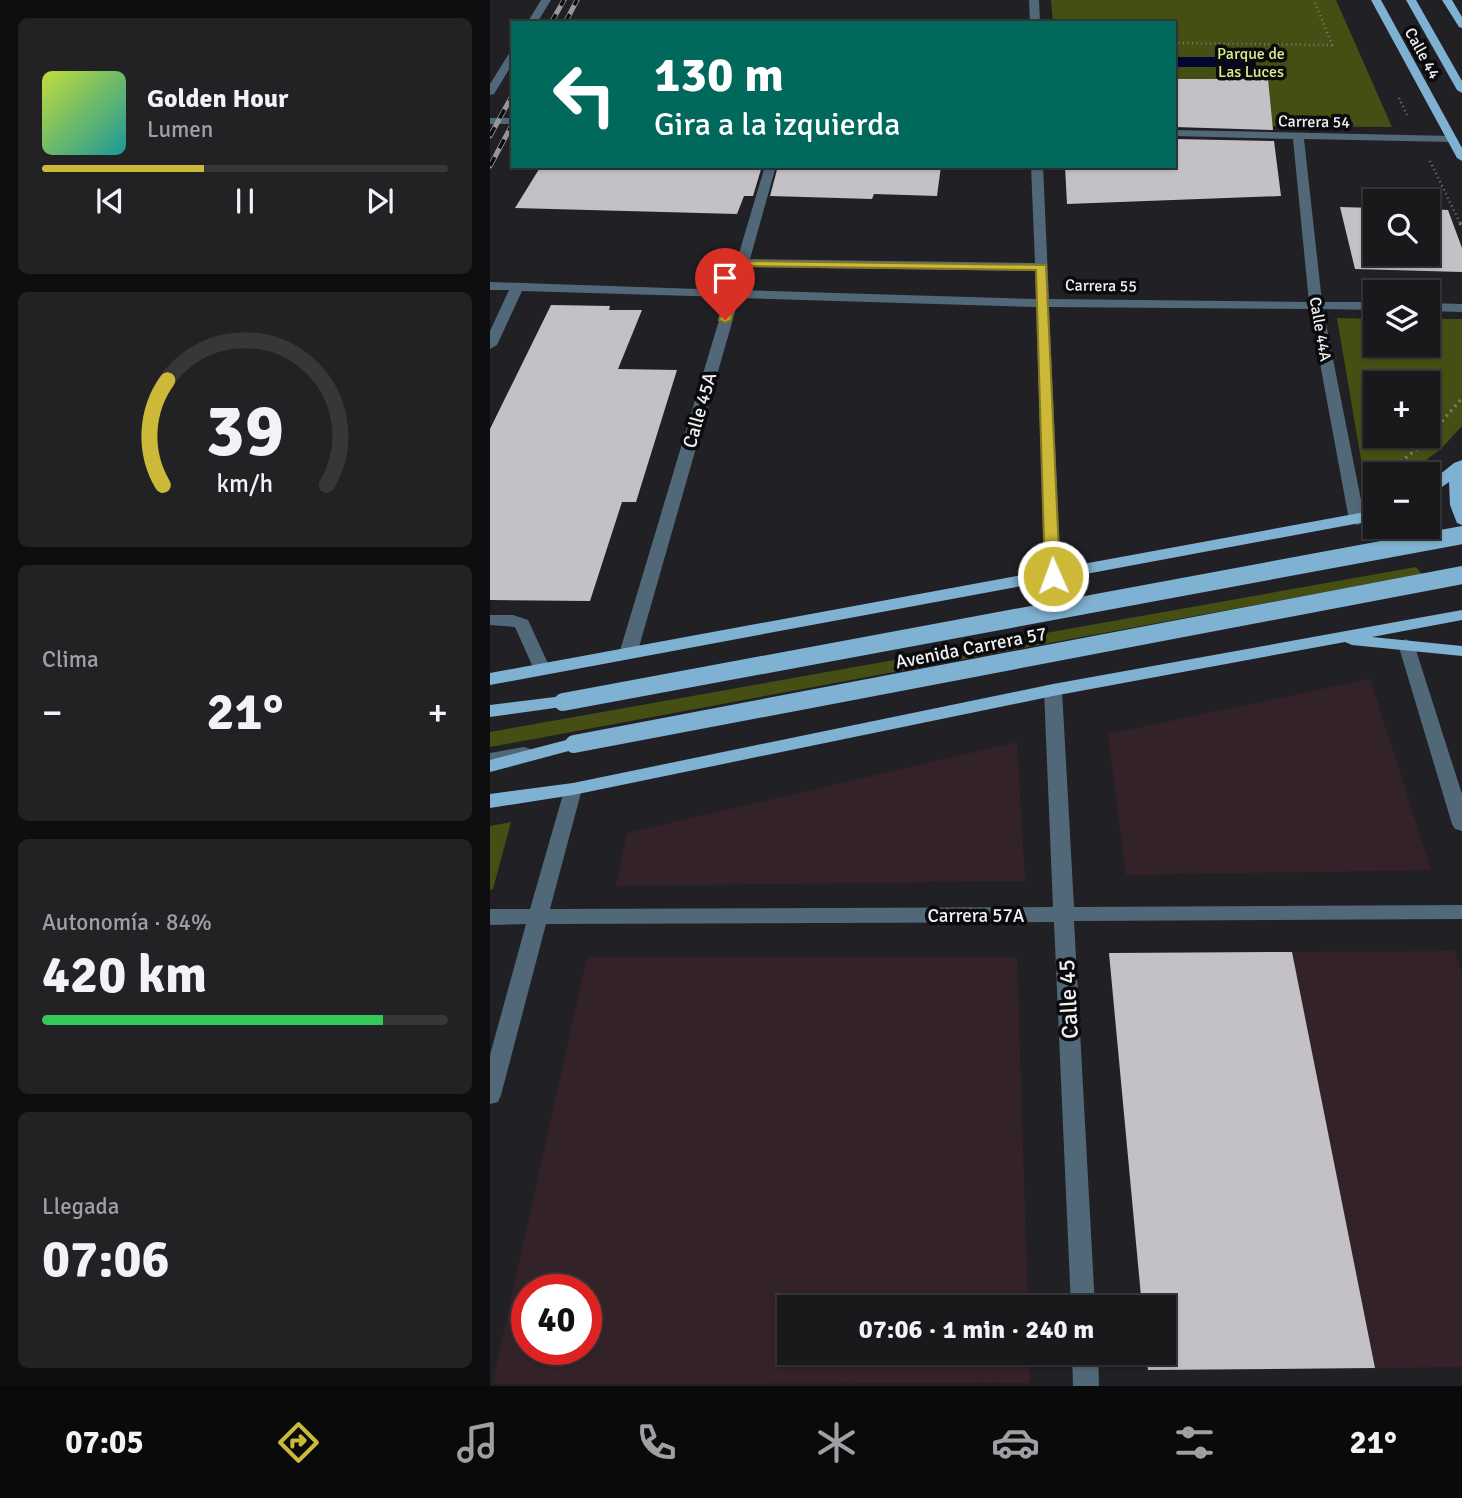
<!DOCTYPE html>
<html lang="es">
<meta charset="utf-8">
<style>
:root{--surface:#19181b;--page:#222124;--text:#f1f3f6;--muted:#9fa0a3;--line:#37373a;--accent:#cdb938}
body{margin:0;font-family:Signika,sans-serif;background:var(--page);color:var(--text);height:100vh;display:flex;flex-direction:column;font-size:26px;white-space:nowrap}
*{box-sizing:border-box;margin:0}
p{font-size:23px;color:var(--muted)}
.icon{flex:none;width:38px;height:38px;fill:none;stroke:currentColor;stroke-width:2;stroke-linecap:round;stroke-linejoin:round}
.map{position:relative;flex:1;overflow:hidden}
.panel{display:flex;flex-direction:column;gap:18px;padding:18px;background:#0e0d0f;width:490px}
.panel>*{flex:none}
.hud{position:absolute;left:21px;top:21px;width:665px;height:147px;border-radius:0px;box-shadow:0 2px 5px #0004,0 0 0 2px var(--line);background:#00695c;color:#fff;overflow:hidden}
.tools{position:absolute;left:873px;top:189px;display:grid;gap:14px}
.tools a{display:grid;place-items:center;width:77px;height:77px;border-radius:0px;background:var(--surface);box-shadow:0 2px 5px #0004,0 0 0 2px var(--line);font-size:35px}
.speed{position:absolute;left:21px;top:1274px;display:flex;gap:14px;font-size:35px;font-weight:700;text-align:center}
.speed>*{display:grid;place-content:center;width:91px;height:91px;border-radius:50%;background:var(--surface);box-shadow:0 2px 5px #0004,0 0 0 2px var(--line);line-height:1}
.speed .limit{border:10px solid #d22;background:#fff;color:#111}
.pin{position:absolute;display:grid;place-items:center;width:60px;height:60px;color:#fff;margin:-72px -30px;border-radius:50% 50% 50% 0;rotate:-45deg;box-shadow:0 0 7px #0007}
.pin .icon{rotate:45deg}
.me{position:absolute;width:77px;margin:-38px;rotate:358deg;stroke-linejoin:round;filter:drop-shadow(0 0 5px #0008)}
.turn{display:flex;align-items:center;gap:24px;height:147px;padding:0 28px;font-size:32px}
.turn .icon{width:91px;height:91px;stroke-width:2.5}
.turn b{display:block;font-size:49px;line-height:60px}
.big{font-size:52px;font-weight:700;line-height:1.1}
.panel .tile{flex:1;display:flex;flex-direction:column;justify-content:center;gap:10px;min-width:0;padding:0 24px;border-radius:10px;background:var(--page)}
.panel .dial{align-items:center;gap:0}
.dial svg{height:182px;overflow:visible;fill:none;stroke:var(--line);stroke-width:7;stroke-linecap:round;text-anchor:middle}
.dial text{fill:var(--text);stroke:none}
.song{display:flex;align-items:center;gap:21px}
.cover{width:84px;height:84px;border-radius:10px;background:linear-gradient(135deg,hsl(70 70% 55%),hsl(180 70% 35%))}
.played{height:7px;border-radius:4px;background:linear-gradient(90deg,var(--accent) 40%,var(--line) 40%)}
.keys{display:flex;justify-content:space-around;direction:ltr}
.heat{display:flex;justify-content:space-between;align-items:center;font-size:38px;direction:ltr}
.charge{height:10px;border-radius:5px;background:linear-gradient(90deg,#34c759 84%,var(--line) 0)}
.trip{position:absolute;left:287px;top:1295px;width:399px;height:70px;border-radius:0px;background:var(--surface);box-shadow:0 2px 5px #0004,0 0 0 2px var(--line);font-weight:700;line-height:70px;text-align:center}
.tab-bar{display:flex;height:112px;justify-content:space-around;align-items:center;background:#0a0a0b;color:var(--muted)}
.tab-bar .icon{width:49px;height:49px}
.tab-bar .current{color:var(--accent)}
.tab-bar b{font-size:32px;color:var(--text)}
main{display:flex;flex:1;min-height:0}
.map>svg:first-child{display:block}
.industrial{fill:#342229;fill-rule:evenodd}
.green{fill:#454f14;fill-rule:evenodd}
.water{fill:#000831}
.building{fill:#c3c1c6}
.lines{fill:none;stroke-linecap:round;stroke-linejoin:round}
.path-far1{stroke:#7b7a7e;stroke-width:2.5;stroke-dasharray:1 3.5;stroke-linecap:butt}
.path{stroke:#7b7a7e;stroke-width:3.5;stroke-dasharray:2 4.5;stroke-linecap:butt}
.minor{fill:#516879;fill-rule:evenodd}
.major{fill:#7fb1d2;fill-rule:evenodd}
.rail-casing{stroke:#979699;stroke-width:5}
.rail{stroke:#0b0a0c;stroke-width:3.5;stroke-dasharray:10;stroke-linecap:butt}
.major-bridge{stroke:#7fb1d2;stroke-width:18}
.route{fill:#cdb938;stroke:#857824;stroke-width:2}
.labels{text-anchor:middle;stroke-width:7;stroke-linejoin:round;paint-order:stroke}
.far-park-label{font-size:16px;fill:#daec93;stroke:#0b0a0c}
.far-street-label{font-size:16px;fill:#f1f0f3;stroke:#0b0a0c}
.street-label{font-size:19px;fill:#f1f0f3;stroke:#0b0a0c}
.near-street-label{font-size:23px;fill:#f1f0f3;stroke:#0b0a0c}
</style>
<main>
<section class="panel">
<div class="tile">
<div class="song"><i class="cover"></i><div><b>Golden Hour</b><p>Lumen</p></div></div>
<div class="played"></div>
<div class="keys"><svg class="icon" aria-label="previous" viewBox="0 0 24 24"><path d="M18 5L8 12l10 7zM5 5v14"/></svg><svg class="icon" aria-label="pause" viewBox="0 0 24 24"><path d="M8 5v14M16 5v14"/></svg><svg class="icon" aria-label="next" viewBox="0 0 24 24"><path d="M6 5l10 7-10 7zM19 5v14"/></svg></div>
</div>
<div class="tile dial"><svg viewBox="0 0 100 80">
<path d="M14 69A42 42 0 1 1 86 69"/>
<path d="M14 69A42 42 0 0 1 16 23" stroke="#cdb938"/>
<text x="50" y="56" font-size="32" font-weight="700">39</text>
<text x="50" y="72" font-size="11">km/h</text>
</svg></div>
<div class="tile"><p>Clima</p>
<div class="heat"><a>−</a><b class="big">21°</b><a>+</a></div>
</div>
<div class="tile"><p>Autonomía · 84%</p><b class="big">420 km</b><div class="charge"></div></div>
<div class="tile"><p>Llegada</p><b class="big">07:06</b></div>
</section>
<div class="map">
<svg width="972" height="1386" viewBox="0 0 972 1386">
<rect width="100%" height="100%" fill="#212024"/>
<!-- industrial -->
<path class="industrial" d="M880,679L941,870L636,875L618,734Z
M527,742L535,881L126,886L137,833Z
M965,951L972,974V1367L885,1368L802,952Z
M97,957H527L538,1307H299V1353H539L540,1383L2,1384ZM37,1290H96V1349H37Z"/>
<!-- green -->
<path class="green" d="M561,0H846L902,127L684,125V23H563Z
M847,318L885,319L886,345H938V319H972V426L951,449L917,474H886L885,482L875,483ZM938,383V436H886V383Z
M926,567L932,574L0,747V732Z
M21,822L3,889L0,890V826Z"/>
<!-- water -->
<path class="water" d="M684,57H764L767,67H684Z"/>
<!-- building -->
<path class="building" d="M684,79H778L783,130L684,127Z
M684,139L784,141L791,196L577,204L575,166H684Z
M51,166H272L263,196H254L247,214L25,208Z
M288,166H451L447,196L384,194L382,199L280,196Z
M850,207L886,208V254H938V209L958,210L972,248V272L865,269Z
M61,305L120,306L119,310H152L128,369L187,370L146,502H132L100,601L0,600V429Z
M802,952L885,1368L658,1370L656,1353H674V1307H652L619,953Z"/>
<g class="lines">
<!-- path-far1 -->
<path class="path-far1" d="M684,43L842,45L824,0
M684,68L686,79
M909,98L917,115
M940,161L971,225"/>
<!-- path -->
<path class="path" d="M970,223L972,226
M895,474L932,445L972,398"/>
<!-- minor -->
<path class="minor" d="M51,0H61L47,23H37Z
M539,0H549L550,23H540Z
M23,51V63L4,94L0,95V84L20,52Z
M0,118H23V124H0Z
M684,130L962,136L967,139L962,142L814,139L832,302H886V310L833,309L875,520L872,523L867,525L859,520L820,309L559,307L571,576L563,581L555,576L546,307L249,298L147,654L144,658H132L129,654L236,297L32,291L7,345L0,349V331L19,290H0V282L238,290L275,166H286L260,259L545,263L541,166H553L559,299L819,302L803,139L684,136ZM258,267L545,271L546,299L251,290Z
M938,303L972,304V312L938,311Z
M0,615H23L38,620L61,670L58,674H46L25,627L0,625Z
M916,639L924,644L972,794V831L965,829L962,824L908,644Z
M563,684L572,690L584,907L972,905V919L584,921L605,1307H581L564,922L56,924L11,1095L8,1102L0,1104V1055L36,924L0,925V909H40L76,784H90L92,789L60,909L563,907L554,690Z
M34,747L40,749L43,753L40,757L0,765V753Z
M582,1353H608L609,1386H583Z"/>
<!-- major -->
<path class="major" d="M881,0H891L972,148V161L967,158Z
M916,0H926L972,81V93L967,90Z
M952,0H962L972,17V28L969,27Z
M972,460V525L967,523L960,505L959,482L938,497V484L964,463Z
M886,510V520L0,685V673Z
M972,610V620L882,637L972,646V656L862,645L855,642L563,696L83,795L0,808V794L83,783L563,684Z
M73,696L79,698L82,702L79,706L0,717V705Z
M84,738L93,744L90,748L0,772V760Z"/>
<defs>
<path id="rail" d="M61,23L74,0
M75,23L87,0
M0,136L23,94
M0,166L23,123"/>
</defs>
<!-- rail casing -->
<use href="#rail" class="rail-casing"/>
<!-- rail -->
<use href="#rail" class="rail"/>
<!-- major-bridge -->
<path class="major-bridge" d="M73,702L972,535
M84,744L972,575"/>
</g>
<!-- route -->
<path class="route" d="M248,261L556,265L570,576L568,579H558L555,576L546,270L257,266L241,320L235,323L229,320Z"/>
<g class="labels">
<!-- far-park labels -->
<g class="far-park-label">
<text x="761" y="59">Parque de<tspan x="761" dy="18">Las Luces</tspan></text>
</g>
<!-- far-street labels -->
<g class="far-street-label">
<text transform="translate(933 53) rotate(61)" y="6">Calle 44</text>
<text transform="translate(824 121) rotate(1)" y="6">Carrera 54</text>
<text transform="translate(611 285) rotate(1)" y="6">Carrera 55</text>
<text transform="translate(831 329) rotate(80)" y="6">Calle 44A</text>
</g>
<!-- street labels -->
<g class="street-label">
<text transform="translate(209 410) rotate(-74)" y="7">Calle 45A</text>
<text transform="translate(481 647) rotate(-11)" y="7">Avenida Carrera 57</text>
<text x="486" y="922">Carrera 57A</text>
</g>
<!-- near-street labels -->
<g class="near-street-label">
<text transform="translate(578 999) rotate(-93)" y="8">Calle 45</text>
</g>
</g>
</svg>
<div class="tools">
<a><svg class="icon" aria-label="search" viewBox="0 0 24 24"><circle cx="10" cy="10" r="6"/><path d="M15 15l6 6"/></svg></a>
<a><svg class="icon" aria-label="layers" viewBox="0 0 24 24"><path d="M12 4l9 5-9 5-9-5zM3 14l9 5 9-5"/></svg></a>
<a>+</a>
<a>−</a>
</div>
<div class="speed"><div class="limit">40</div></div>
<div class="pin" style="left:235px;top:320px;background:#d93025"><svg class="icon" aria-label="arrive" viewBox="0 0 24 24"><path d="M6 21V4h12l-3 4 3 4H6"/></svg></div>
<svg class="me" style="left:563px;top:576px" viewBox="-20 -20 40 40"><circle r="17" fill="#cdb938" stroke="#fff" stroke-width="3"/><path d="M0-11L8 9 0 5-8 9z" fill="#fff"/></svg>
<div class="trip">07:06 · 1 min · 240 m</div>
<div class="hud">
<div class="turn"><svg class="icon" aria-label="left" viewBox="0 0 24 24"><path d="M17 20v-9H6M10 6l-5 5 5 5"/></svg><div><b>130 m</b>Gira a la izquierda</div></div>
</div>
</div>
</main>
<nav class="tab-bar">
<b>07:05</b>
<svg class="icon current" aria-label="directions" viewBox="0 0 24 24"><path d="M12 3l9 9-9 9-9-9zM9 14v-3h6M13 9l2 2-2 2"/></svg>
<svg class="icon" aria-label="music" viewBox="0 0 24 24"><path d="M9 18V5l10-2v13"/><circle cx="6" cy="18" r="3"/><circle cx="16" cy="16" r="3"/></svg>
<svg class="icon" aria-label="phone" viewBox="0 0 24 24"><path d="M5 4h4l2 5-3 2q2 4 5 5l2-3 5 2v4C11 20 4 13 5 4z"/></svg>
<svg class="icon" aria-label="climate" viewBox="0 0 24 24"><path d="M12 3v18M4 7l16 10M4 17L20 7"/></svg>
<svg class="icon" aria-label="car" viewBox="0 0 24 24"><path d="M5 17H2v-5l4-1 3-4h7l3 4 3 1v5h-3M9 17h6M6 11h13"/><circle cx="7" cy="17" r="2"/><circle cx="17" cy="17" r="2"/></svg>
<svg class="icon" aria-label="filters" viewBox="0 0 24 24"><path d="M4 7h16M4 17h16"/><circle cx="9" cy="7" r="2"/><circle cx="15" cy="17" r="2"/></svg>
<b>21°</b>
</nav>
